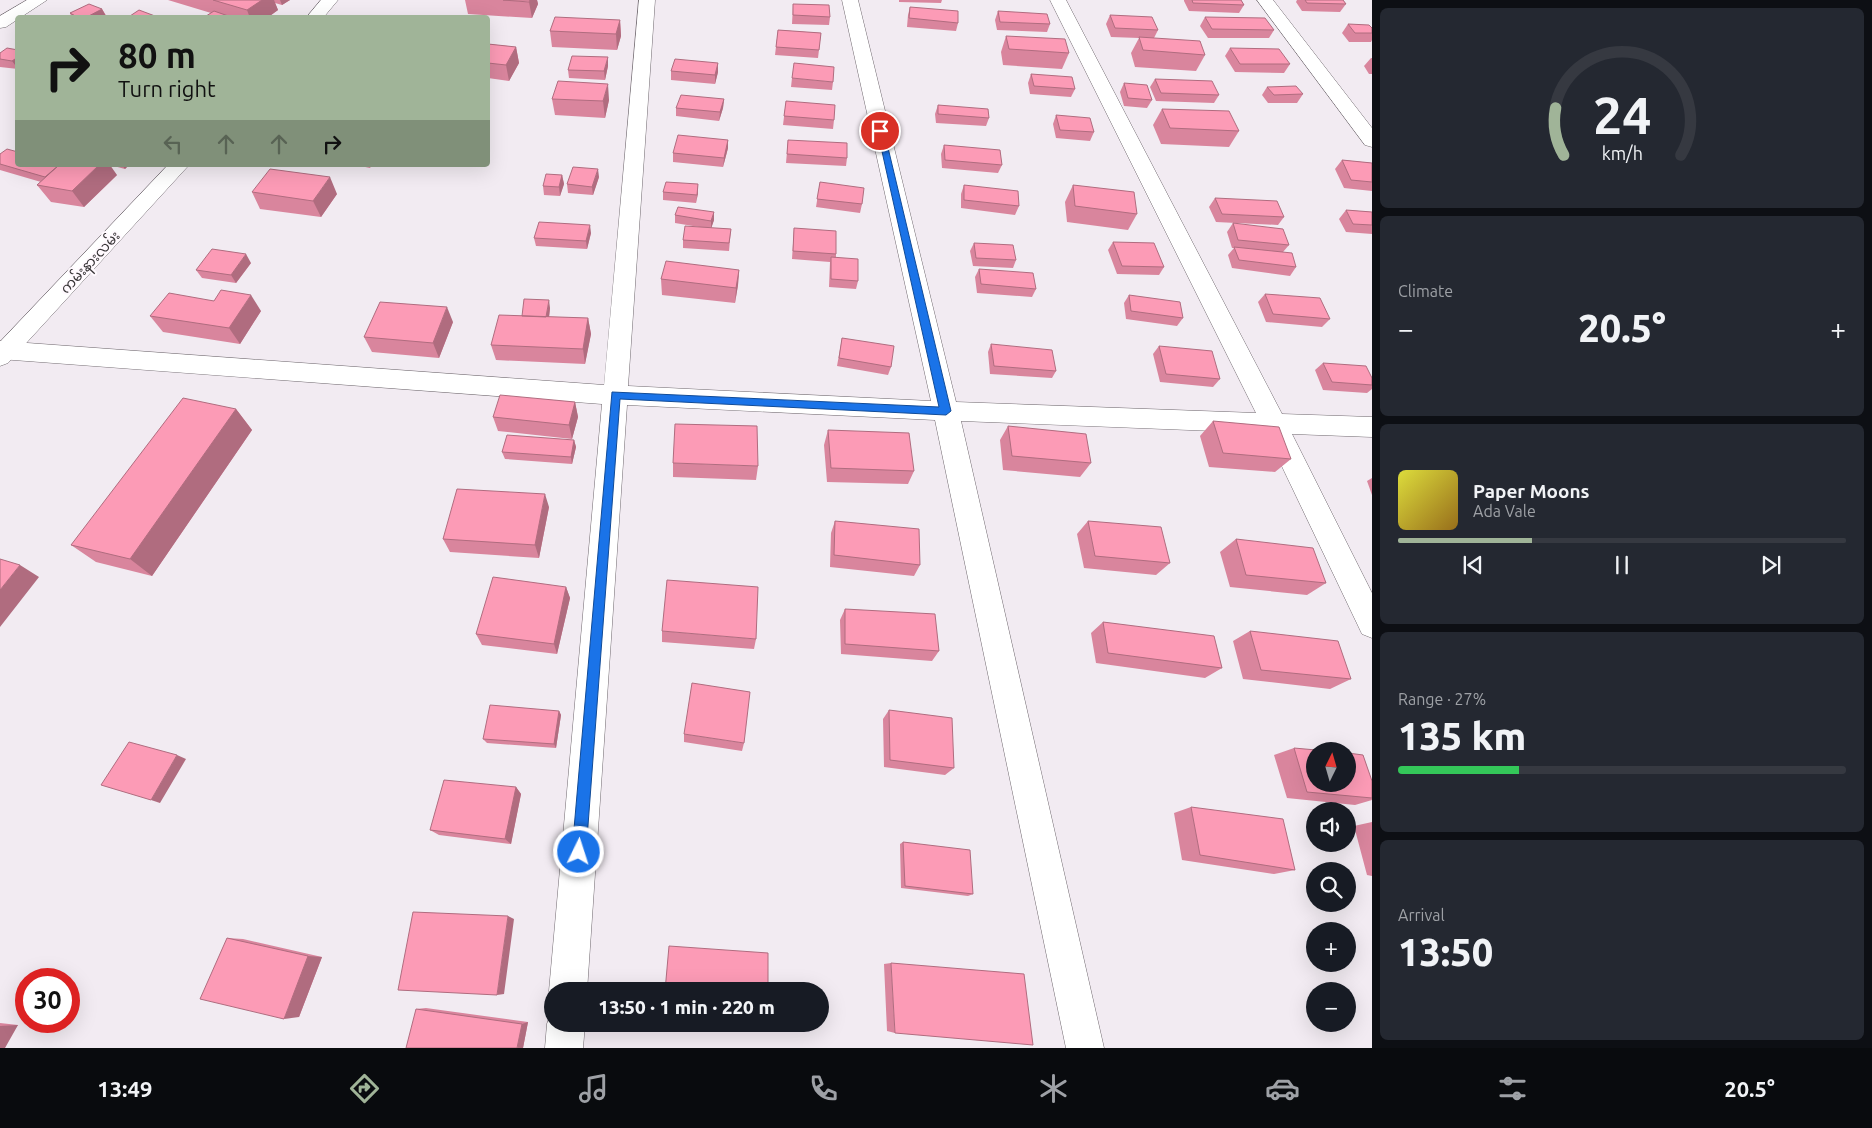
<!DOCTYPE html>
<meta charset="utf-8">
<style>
:root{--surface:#171b24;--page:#242831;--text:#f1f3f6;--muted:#9ea1a6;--line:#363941;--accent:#a0b498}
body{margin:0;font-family:Ubuntu,"Noto Sans Myanmar",sans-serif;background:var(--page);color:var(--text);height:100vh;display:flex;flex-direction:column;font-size:19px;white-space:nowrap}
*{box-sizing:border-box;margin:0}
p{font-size:16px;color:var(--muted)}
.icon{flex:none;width:28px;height:28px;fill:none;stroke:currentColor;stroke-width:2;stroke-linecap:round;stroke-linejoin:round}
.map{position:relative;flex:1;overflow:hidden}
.sheet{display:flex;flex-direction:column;gap:8px;padding:8px;background:#0d0f14;width:500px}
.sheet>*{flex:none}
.hud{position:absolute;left:15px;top:15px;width:475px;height:152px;border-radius:5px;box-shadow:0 5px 20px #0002;background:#a0b498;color:#111;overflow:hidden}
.needle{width:32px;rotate:5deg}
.buttons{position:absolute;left:1306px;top:742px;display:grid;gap:10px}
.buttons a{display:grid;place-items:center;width:50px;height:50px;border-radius:50%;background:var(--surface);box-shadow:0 5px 20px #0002;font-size:25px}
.speed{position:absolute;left:15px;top:968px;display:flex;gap:10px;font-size:25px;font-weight:700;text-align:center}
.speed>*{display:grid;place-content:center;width:65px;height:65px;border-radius:50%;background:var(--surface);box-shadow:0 5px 20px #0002;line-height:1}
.speed .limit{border:8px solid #d22;background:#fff;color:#111}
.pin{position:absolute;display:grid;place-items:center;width:42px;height:42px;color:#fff;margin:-21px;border:2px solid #fff;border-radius:50%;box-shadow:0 1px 5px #0007}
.me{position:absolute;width:55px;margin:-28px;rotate:4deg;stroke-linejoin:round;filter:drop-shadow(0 0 4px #0008)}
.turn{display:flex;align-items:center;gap:18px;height:105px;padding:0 20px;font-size:22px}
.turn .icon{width:65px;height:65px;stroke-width:2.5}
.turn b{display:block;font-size:35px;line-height:42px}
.lanes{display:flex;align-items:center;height:48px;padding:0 20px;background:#0003;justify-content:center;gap:25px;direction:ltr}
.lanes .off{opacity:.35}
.big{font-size:38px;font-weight:800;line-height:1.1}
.sheet .card{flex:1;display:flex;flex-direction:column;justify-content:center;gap:8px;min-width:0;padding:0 18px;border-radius:8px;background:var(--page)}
.sheet .dial{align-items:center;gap:0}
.dial svg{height:130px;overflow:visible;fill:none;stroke:var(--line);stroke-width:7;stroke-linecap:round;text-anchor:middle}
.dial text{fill:var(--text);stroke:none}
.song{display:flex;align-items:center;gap:15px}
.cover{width:60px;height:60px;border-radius:8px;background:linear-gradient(135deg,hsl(60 70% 55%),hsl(40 70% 35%))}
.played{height:5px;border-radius:2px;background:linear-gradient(90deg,var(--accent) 30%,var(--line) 30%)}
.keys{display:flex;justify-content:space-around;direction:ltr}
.heat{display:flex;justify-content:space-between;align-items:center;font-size:28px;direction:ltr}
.charge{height:8px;border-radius:4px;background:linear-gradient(90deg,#34c759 27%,var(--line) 0)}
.trip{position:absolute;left:544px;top:982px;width:285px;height:50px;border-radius:25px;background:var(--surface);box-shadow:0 5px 20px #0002;font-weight:800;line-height:50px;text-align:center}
.tabs{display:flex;height:80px;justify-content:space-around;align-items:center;background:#090b0e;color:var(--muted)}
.tabs .icon{width:35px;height:35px}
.tabs .current{color:var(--accent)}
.tabs b{font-size:22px;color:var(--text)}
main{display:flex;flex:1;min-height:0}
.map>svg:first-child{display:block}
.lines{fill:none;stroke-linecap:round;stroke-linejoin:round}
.street-casing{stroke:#70696f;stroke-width:1}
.primary-casing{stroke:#70696f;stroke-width:1}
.street{fill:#fff;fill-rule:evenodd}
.primary{fill:#fff;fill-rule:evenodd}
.wall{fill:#d9859d}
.shaded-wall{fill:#b06c7f}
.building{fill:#fc9bb6;stroke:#b06c7f}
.route{fill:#1a73e8;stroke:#114b97}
.labels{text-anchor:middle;stroke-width:4;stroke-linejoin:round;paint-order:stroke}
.far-street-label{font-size:14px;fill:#373436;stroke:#fff9fe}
</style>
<main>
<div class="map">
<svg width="1372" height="1048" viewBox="0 0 1372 1048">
<rect width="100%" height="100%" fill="#f2ebf2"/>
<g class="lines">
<defs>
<path id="street" d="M27,0H47L6,27L0,28V16Z
M639,0H655L628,386L931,401L842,0H858L956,402L1256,413L1050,0H1066L1282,414L1372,417V437L1292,434L1372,593V638L1362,634L1266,433L961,421L1104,1048H1066L935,420L627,405L587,991H552V999L549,991L602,404L0,359V341L604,385Z
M1257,0H1273L1372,128V147L1365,145Z
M552,1010V1024H585L583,1048H545L547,1024Z"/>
<path id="primary" d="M321,0H338L323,18H306Z
M168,165H189L8,363L0,366V342Z"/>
</defs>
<!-- street casing -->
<use href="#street" class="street-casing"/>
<!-- primary casing -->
<use href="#primary" class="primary-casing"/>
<!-- street -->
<use href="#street" class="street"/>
<!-- primary -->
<use href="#primary" class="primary"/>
</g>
<!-- wall -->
<path class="wall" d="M168,0H290L282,5L275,3L278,10L267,18H203L211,13Z
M465,0H537L538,4L532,18L468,14Z
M899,0H942L941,3L899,2Z
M1184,0H1241L1244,5L1239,13L1189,11L1184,1Z
M1297,0H1343L1346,4L1340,12L1302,11L1296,2Z
M793,4L830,17L829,25L792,24Z
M910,7L958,23L956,31L907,27L908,15Z
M102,9L107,17L72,18L70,13Z
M998,11L1050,24L1047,32L997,30L995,20Z
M1110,15L1158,30L1154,38L1205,55L1196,71L1135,67L1131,53L1139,38L1111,37L1106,24Z
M1205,17L1274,30L1269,38H1208L1200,26Z
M620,20L621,36L617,50L552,47L550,31Z
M1348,24L1372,28V40L1371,42H1349L1342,33Z
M778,30L821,33L818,58L775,55Z
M1006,36L1069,53L1062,69L1003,65L1001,52Z
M488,44L516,47L519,63L509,81L488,78Z
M1230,48L1290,64L1284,73L1235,72L1225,56Z
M18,50V69L0,67V53Z
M1371,58H1372V74H1369L1364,66Z
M718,63V72L715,84L671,80V71Z
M608,66L605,80L569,78L568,70Z
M1031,74L1075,89L1071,97L1030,94L1028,83Z
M792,78L833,82L832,90L791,87Z
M1155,79L1219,95L1214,103L1156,101L1150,87Z
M1124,83L1152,100L1147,108L1124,106L1120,92Z
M1267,87L1303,94L1297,103H1268L1262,95Z
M552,99L609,100L605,118L555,115Z
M724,99L723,108L719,121L676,116V108Z
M786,101L834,120L833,129L783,125Z
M938,105L989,118L986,126L936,123L935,114Z
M1162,109L1239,131L1229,147L1161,144L1153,125Z
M1056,115L1094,132L1090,141L1056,138L1053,124Z
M728,140V148L723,167L673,162V153Z
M788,140L847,158L846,166L786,163Z
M944,145L1002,165L998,173L942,168L941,154Z
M0,154L18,165L117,175L84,207L51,202L37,185L41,182L0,170Z
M1342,160L1372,163V191L1344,188L1335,169Z
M110,165H129L125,169Z
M356,165H372L370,168Z
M562,175L564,184L560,196L544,195L543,186Z
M599,177L593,195L568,193L567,184Z
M820,182L862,204L860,213L816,207Z
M698,184V193L696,203L663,200V192Z
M964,185L1019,206L1015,215L961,208V194Z
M1073,185L1137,214L1128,230L1067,222L1065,202Z
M252,192L337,194L321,217L260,209Z
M1215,198L1284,217L1278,225L1216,222L1209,207Z
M1346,210L1372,212V234L1346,232L1339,219Z
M714,212V220L711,228L731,229L729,251L683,248V240L699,227L675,223V215Z
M1233,223L1289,245L1283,252L1296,267L1290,276L1232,268L1228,255L1234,248H1232L1227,232Z
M794,228L836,254V258L858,281L856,289L829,287L830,262L792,259Z
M591,233L587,249L536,246L534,238Z
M1113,242L1164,267L1159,275L1117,274L1108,250Z
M974,243L1016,260L1013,268L973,266L970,251Z
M251,263L236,283L202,278L196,270Z
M979,269L1036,289L1032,297L977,293L975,277Z
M739,270L738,285L735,303L662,295L661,279Z
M1265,294L1330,319L1322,327L1266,322L1258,302Z
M1129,295L1183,318L1177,326L1126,319L1124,303Z
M214,301L261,311L240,344L163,332L150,316Z
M550,308L549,317L588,318L591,334L585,364L496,360L491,345L522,316Z
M453,322L439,358L372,352L364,337Z
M842,338L891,367L888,375L837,366Z
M991,344L1056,371L1052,378L990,374L988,352Z
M1159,346L1220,379L1213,387L1160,382L1153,354Z
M1323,363L1372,378V389L1367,393L1323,390L1315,370Z
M575,402L578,417L572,439L498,431L493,417Z
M236,409L252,430L152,576L96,562L71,545Z
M1213,421L1291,459L1275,472L1209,467L1200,436Z
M1008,426L1091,463L1080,477L1003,470L1000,440Z
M828,430L914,471L908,484L827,482L824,445Z
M574,440L576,447L572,464L505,459L502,452Z
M673,463L758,466L756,480L673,477Z
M1372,478V495L1367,481Z
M549,507L539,558L450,552L443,539Z
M835,521L920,565L914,576L830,567L831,533Z
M1088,521L1170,563L1156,575L1084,568L1077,534Z
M1236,539L1326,583L1307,595L1230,587L1220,552Z
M566,587L570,598L557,654L482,645L476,634Z
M845,609L939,651L932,661L841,654L840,620Z
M1103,622L1222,668L1205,678L1096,663L1091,633Z
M662,631L756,639L754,649L662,642Z
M1250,631L1351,679L1330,689L1243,679L1233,641Z
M889,710L954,768L945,775L884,767L883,719Z
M559,711L561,715L556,748L487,743L483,739Z
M684,734L744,743L742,751L684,742Z
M1294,748L1372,781V800L1355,805L1287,798L1274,755Z
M516,787L521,794L511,844L439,835L430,830Z
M1191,807L1295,870L1274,874L1182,860L1174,813Z
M1372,822V876L1367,875L1354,826Z
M903,842L973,894L968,896L901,888L900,844Z
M227,938L243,939L322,957L299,1017Z
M891,963L895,1033L887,1031L884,964Z
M426,1008L528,1022L523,1048L416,1009Z
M0,1023L18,1025L0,1048Z"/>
<!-- shaded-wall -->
<path class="shaded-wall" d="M262,0H274L278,10L267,18H250L247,10Z
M280,0H290L282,5Z
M530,0H537L538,4L532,18L529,2Z
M102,9L107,18H85Z
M620,20L621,36L617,50L616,34Z
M516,47L519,63L509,81L506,65Z
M18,57V69L12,61Z
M608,57V66L605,80L604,71Z
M718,63V72L715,84V75Z
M608,84L609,100L605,118L603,101Z
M724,99L723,108L719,121L720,112Z
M728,140V148L723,167L724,158Z
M99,165H110L117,175L84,207L72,191Z
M122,165H129L125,169Z
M598,169L599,177L593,195L592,187Z
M562,175L564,184L560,196L559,187Z
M330,177L337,194L321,217L313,201Z
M698,184V193L696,203L697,195Z
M714,212V220L711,229V221Z
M590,225L591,233L587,249L586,241Z
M246,254L251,263L236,283L231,275Z
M739,270L738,285L735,303L736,288Z
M251,295L261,311L240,344L229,328Z
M549,300L550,308L548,326L546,318Z
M447,307L453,322L439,358L433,343Z
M588,318L591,334L585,364L583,349Z
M575,402L578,417L572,439L569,425Z
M236,409L252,430L152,576L130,559Z
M574,440L576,447L572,464L571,457Z
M545,494L549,507L539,558L535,545Z
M20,565L39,577L0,627V590Z
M566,587L570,598L557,654L554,644Z
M559,711L561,715L556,748L554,744Z
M177,755L186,759L160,803L151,800Z
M516,787L521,794L511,844L505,839Z
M508,916L514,919L504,994L497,995Z
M308,956L322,957L299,1017L284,1019Z
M528,1022L523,1048H517L522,1024Z
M18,1025L5,1048H0V1026Z"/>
<!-- building -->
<path class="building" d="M213,0H262L247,10Z
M503,0H530L529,2Z
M1192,0H1241L1244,5L1193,3Z
M1305,0H1343L1346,4L1307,3Z
M89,4L102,9L85,18H79L70,13Z
M793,4L829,5L830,17L793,15Z
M910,7L958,11V23L909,18Z
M139,10L155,16L152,18H127Z
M214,11L234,18H203Z
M998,11L1047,14L1050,24L1000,22Z
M1110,15L1152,17L1158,30L1115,28Z
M555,17L620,20L616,34L550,31Z
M1205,17L1265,18L1274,30L1212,29Z
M1348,24L1369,25L1372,28V33H1355Z
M778,30L821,33L819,50L776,47Z
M1006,36L1065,39L1069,53L1009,49Z
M1139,37L1200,41L1205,55L1143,50Z
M488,44L516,47L506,65L488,63Z
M7,48L18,50V57L12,61L0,59V53Z
M1230,48L1279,49L1290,64H1240Z
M572,56L608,57L604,71L568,70Z
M675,59L718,63L715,75L671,71Z
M794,63L834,67L833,82L792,78Z
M1031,74L1072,77L1075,89L1034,86Z
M1155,79L1212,81L1219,95L1161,93Z
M558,81L608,84L603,101L552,99Z
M1124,83L1147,85L1152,100L1128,98Z
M1296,86L1303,94L1274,95L1267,87Z
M681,95L724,99L720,112L676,108Z
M786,101L835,105L834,120L784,116Z
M938,105L988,109L989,118L938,114Z
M1162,109L1229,111L1239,131L1170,128Z
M1056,115L1090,118L1094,132L1060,130Z
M678,135L728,140L724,158L673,153Z
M788,140L847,143V158L787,154Z
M944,145L1000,150L1002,165L945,160Z
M7,149L18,152V165H59L45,177L0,164V154Z
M1342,160L1372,163V182L1351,180Z
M59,165H99L72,191L37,185Z
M573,167L598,169L592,187L567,184Z
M270,169L330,177L313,201L252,192Z
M546,174L562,175L559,187L543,186Z
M666,182L698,184L697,195L663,192Z
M820,182L864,188L862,204L817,199Z
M964,185L1018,191L1019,206L964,200Z
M1073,185L1134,192L1137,214L1075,206Z
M1215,198L1277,201L1284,217L1222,214Z
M678,207L714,212L711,221L675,215Z
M1346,210L1372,212V225L1353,224Z
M539,222L590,225L586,241L534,238Z
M1233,223L1283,229L1289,245L1238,240Z
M685,226L731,229L729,243L683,240Z
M794,228L836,231V254L793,251Z
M1113,242L1154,243L1164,267L1122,266Z
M974,243L1013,245L1016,260L976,258Z
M1234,247L1292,253L1296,267L1239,260Z
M212,249L246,254L231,275L196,270Z
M831,257L858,259V281L831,279Z
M666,261L739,270L736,288L661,279Z
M979,269L1033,273L1036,289L981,284Z
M221,290L251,295L229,328L150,316L169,293L214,301Z
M1265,294L1320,298L1330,319L1273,314Z
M1129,295L1180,302L1183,318L1131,311Z
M524,299L549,300L546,317L522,316Z
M380,302L447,307L433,343L364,337Z
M499,315L588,318L583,349L491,345Z
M842,338L894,346L891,367L839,358Z
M991,344L1052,350L1056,371L994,366Z
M1159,346L1212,351L1220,379L1166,374Z
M1323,363L1366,366L1372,378V385L1332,382Z
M500,395L575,402L569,425L493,417Z
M183,398L236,409L130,559L71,545Z
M1213,421L1279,427L1291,459L1223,453Z
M675,424L757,426L758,466L673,463Z
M1008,426L1086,434L1091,463L1012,456Z
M828,430L909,433L914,471L831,468Z
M507,435L574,440L571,457L502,452Z
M457,489L545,494L535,545L443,539Z
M835,521L919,529L920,565L834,555Z
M1088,521L1161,527L1170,563L1095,556Z
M1236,539L1313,548L1326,583L1246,575Z
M0,559L20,565L0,590Z
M493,577L566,587L554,644L476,634Z
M667,580L758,587L756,639L662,631Z
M845,609L935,614L939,651L845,644Z
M1103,622L1214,636L1222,668L1108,653Z
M1250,631L1338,641L1351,679L1261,670Z
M692,683L750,692L744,743L684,734Z
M490,705L559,711L554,744L483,739Z
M889,710L952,718L954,768L890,760Z
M129,742L177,755L151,800L101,785Z
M1294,748L1327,751H1315V784H1348V753L1363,755L1372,781V798L1307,792Z
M444,780L516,787L505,839L430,830Z
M1191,807L1283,819L1295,870L1200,855Z
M903,842L970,850L973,894L905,886Z
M413,912L508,916L497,995L398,990Z
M227,938L308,956L284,1019L200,999Z
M669,946L768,953V991H665Z
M891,963L1024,974L1033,1045L895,1033Z
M416,1009L522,1024L517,1048H406Z"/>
<!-- route -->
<path class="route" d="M877,129L884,131L951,411L946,415L620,399L586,852L584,857L579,859L574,857L572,852L612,392L939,407Z"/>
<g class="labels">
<!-- far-street labels -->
<g class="far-street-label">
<text transform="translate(90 262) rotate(-47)" y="5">ကမ်းနားလမ်း</text>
</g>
</g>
</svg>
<div class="buttons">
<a><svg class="needle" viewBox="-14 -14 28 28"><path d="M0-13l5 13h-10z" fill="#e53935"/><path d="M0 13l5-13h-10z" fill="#9ea1a6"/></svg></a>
<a><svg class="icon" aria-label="sound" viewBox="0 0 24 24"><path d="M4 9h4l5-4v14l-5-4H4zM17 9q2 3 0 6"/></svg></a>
<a><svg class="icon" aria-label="search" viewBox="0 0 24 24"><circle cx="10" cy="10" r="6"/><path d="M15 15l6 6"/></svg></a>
<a>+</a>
<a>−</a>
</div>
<div class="speed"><div class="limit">30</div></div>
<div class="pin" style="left:880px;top:131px;background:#d93025"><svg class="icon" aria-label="arrive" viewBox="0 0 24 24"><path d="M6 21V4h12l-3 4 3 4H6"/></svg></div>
<svg class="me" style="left:579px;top:852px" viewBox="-20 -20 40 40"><circle r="17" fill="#1a73e8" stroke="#fff" stroke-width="3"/><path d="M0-11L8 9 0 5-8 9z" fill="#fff"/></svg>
<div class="trip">13:50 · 1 min · 220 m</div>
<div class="hud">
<div class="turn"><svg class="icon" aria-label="right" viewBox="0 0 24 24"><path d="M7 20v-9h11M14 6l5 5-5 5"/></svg><div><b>80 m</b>Turn right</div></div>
<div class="lanes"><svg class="icon off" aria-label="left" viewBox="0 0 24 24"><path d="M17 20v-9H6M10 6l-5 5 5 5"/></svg><svg class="icon off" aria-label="ahead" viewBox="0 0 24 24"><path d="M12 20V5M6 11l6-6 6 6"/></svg><svg class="icon off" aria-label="ahead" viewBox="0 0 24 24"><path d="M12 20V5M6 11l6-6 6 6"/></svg><svg class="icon" aria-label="right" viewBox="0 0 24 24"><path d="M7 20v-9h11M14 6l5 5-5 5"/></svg></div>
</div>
</div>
<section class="sheet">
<div class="card dial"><svg viewBox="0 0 100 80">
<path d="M14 69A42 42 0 1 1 86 69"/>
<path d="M14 69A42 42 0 0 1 9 40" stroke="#a0b498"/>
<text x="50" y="56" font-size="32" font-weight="700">24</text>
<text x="50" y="72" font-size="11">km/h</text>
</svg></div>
<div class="card"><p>Climate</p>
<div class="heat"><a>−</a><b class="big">20.5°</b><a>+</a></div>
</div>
<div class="card">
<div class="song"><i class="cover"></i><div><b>Paper Moons</b><p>Ada Vale</p></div></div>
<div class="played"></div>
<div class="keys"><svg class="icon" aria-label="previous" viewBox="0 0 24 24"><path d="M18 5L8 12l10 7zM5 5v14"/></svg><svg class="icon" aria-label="pause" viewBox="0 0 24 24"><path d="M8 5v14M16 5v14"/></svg><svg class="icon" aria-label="next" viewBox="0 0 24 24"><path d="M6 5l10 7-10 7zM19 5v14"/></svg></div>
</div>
<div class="card"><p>Range · 27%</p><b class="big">135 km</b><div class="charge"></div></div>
<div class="card"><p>Arrival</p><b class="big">13:50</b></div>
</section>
</main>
<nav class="tabs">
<b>13:49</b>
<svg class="icon current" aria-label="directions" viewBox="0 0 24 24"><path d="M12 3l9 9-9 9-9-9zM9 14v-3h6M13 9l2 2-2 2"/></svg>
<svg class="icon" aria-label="music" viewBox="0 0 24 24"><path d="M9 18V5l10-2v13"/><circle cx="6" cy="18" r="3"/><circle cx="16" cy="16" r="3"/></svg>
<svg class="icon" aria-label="phone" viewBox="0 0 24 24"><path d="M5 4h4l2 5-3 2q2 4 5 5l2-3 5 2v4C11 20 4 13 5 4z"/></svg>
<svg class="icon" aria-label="climate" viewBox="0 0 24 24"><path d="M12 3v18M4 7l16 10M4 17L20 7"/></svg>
<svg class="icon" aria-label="car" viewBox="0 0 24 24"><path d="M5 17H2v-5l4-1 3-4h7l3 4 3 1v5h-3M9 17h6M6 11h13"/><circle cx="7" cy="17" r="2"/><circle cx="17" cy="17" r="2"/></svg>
<svg class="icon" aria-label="filters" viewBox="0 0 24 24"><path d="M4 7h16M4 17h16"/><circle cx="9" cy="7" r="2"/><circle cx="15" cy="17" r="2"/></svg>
<b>20.5°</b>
</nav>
